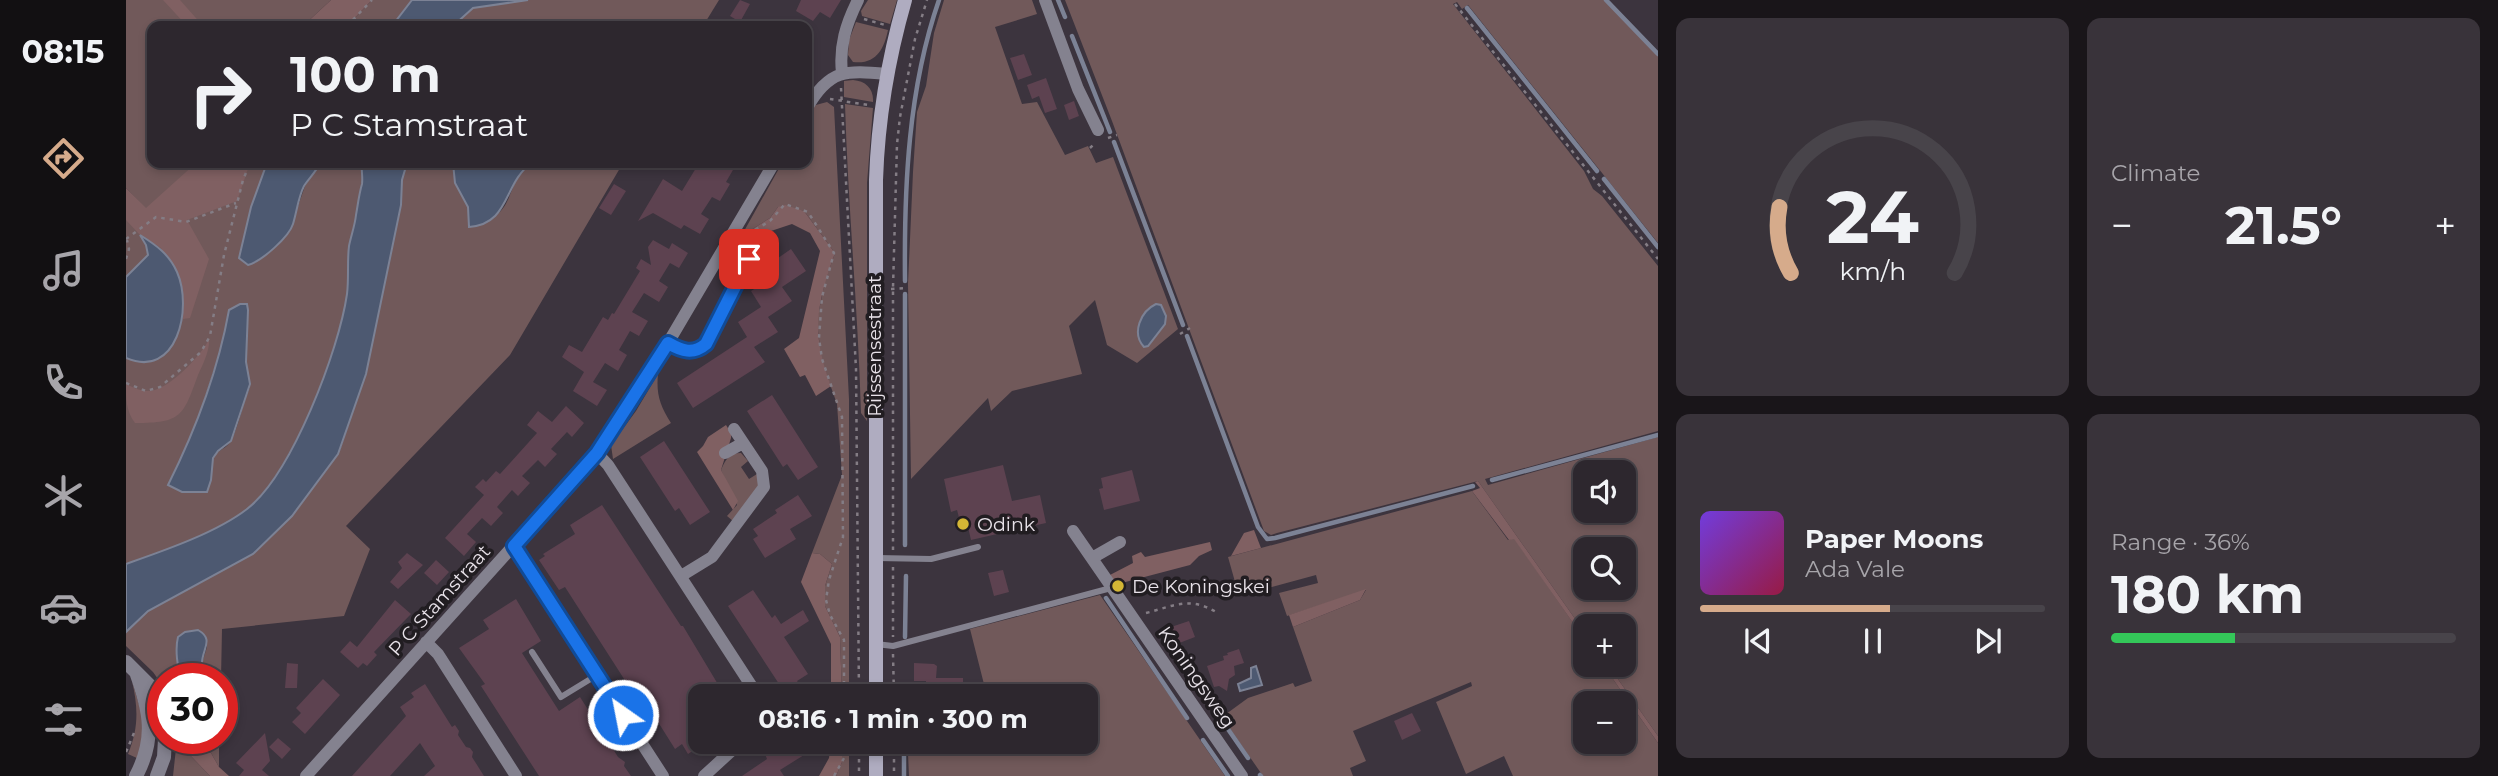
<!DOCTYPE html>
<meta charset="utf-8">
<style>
:root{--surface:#2d272e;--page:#39333a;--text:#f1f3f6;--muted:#a7a5aa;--line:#48444a;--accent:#d6ab8b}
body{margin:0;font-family:Montserrat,sans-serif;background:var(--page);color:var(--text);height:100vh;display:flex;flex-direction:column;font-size:26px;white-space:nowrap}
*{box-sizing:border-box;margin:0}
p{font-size:23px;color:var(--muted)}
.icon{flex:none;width:38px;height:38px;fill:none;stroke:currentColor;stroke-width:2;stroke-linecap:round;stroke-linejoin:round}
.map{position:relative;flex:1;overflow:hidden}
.sheet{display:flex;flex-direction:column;gap:18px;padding:18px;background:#191519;width:840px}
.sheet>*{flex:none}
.top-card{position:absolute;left:21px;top:21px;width:665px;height:147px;border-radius:14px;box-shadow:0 4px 10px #0003,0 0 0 2px var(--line);background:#2d272e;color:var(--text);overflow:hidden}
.buttons{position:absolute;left:1447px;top:460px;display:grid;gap:14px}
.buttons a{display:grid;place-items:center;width:63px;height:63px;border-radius:14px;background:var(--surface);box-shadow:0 4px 10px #0003,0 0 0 2px var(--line);font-size:35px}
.speed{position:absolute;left:21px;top:663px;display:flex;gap:14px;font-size:35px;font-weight:700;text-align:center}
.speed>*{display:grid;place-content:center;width:91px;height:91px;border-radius:50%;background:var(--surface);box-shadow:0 4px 10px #0003,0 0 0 2px var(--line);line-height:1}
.speed .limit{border:10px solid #d22;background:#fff;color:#111}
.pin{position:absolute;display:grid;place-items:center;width:60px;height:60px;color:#fff;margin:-30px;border-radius:14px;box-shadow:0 4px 10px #0006}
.me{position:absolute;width:77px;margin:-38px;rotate:327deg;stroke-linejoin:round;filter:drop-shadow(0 0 5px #0008)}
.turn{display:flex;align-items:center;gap:24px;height:147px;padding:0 28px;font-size:32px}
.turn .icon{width:91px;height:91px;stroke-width:2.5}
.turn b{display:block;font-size:49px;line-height:60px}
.big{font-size:52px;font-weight:700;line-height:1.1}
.sheet .tile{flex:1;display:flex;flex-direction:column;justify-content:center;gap:10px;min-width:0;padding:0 24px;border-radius:14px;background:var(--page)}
.sheet .dial{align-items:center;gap:0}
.dial svg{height:182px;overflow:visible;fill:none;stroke:var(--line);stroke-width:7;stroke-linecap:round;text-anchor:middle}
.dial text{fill:var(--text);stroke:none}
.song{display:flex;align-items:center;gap:21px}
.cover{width:84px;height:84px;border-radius:10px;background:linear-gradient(135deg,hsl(260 70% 55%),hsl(340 70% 35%))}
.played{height:7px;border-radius:4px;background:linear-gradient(90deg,var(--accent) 55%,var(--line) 55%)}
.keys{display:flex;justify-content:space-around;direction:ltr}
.heat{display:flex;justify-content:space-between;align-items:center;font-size:38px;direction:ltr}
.charge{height:10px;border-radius:5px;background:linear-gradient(90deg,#34c759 36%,var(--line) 0)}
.sheet .tiles{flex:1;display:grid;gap:18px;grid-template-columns:repeat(2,1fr)}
.trip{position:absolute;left:562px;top:684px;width:410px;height:70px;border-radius:14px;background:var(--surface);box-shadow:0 4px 10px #0003,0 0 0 2px var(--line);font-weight:700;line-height:70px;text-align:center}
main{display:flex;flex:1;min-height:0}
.tab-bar{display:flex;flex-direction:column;width:126px;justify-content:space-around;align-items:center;background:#121012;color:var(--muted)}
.tab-bar .icon{width:49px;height:49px}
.tab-bar .on{color:var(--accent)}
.tab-bar b{font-size:32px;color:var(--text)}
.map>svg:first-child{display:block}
.green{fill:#71595a;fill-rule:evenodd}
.forest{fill:#806062}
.water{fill:#4d5971;stroke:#7c8295;stroke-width:2}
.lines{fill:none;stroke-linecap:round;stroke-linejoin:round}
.stream{stroke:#7c8295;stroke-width:4.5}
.building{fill:#5d4250}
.path{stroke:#847d85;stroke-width:2.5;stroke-dasharray:3.5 5;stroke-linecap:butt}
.service{stroke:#84828f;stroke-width:6}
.minor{stroke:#84828f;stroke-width:12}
.tertiary{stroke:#84828f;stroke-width:14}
.secondary{stroke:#afacc0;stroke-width:14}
.route-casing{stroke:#114b97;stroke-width:18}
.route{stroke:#1a73e8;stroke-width:12}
.poi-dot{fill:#d4b635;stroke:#211d21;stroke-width:2.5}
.labels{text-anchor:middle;stroke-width:7;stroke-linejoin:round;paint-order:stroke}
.street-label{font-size:19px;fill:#e8e2e9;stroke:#211d21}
.poi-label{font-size:19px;fill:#e8e2e9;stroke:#211d21;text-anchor:start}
</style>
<main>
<nav class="tab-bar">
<b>08:15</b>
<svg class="icon on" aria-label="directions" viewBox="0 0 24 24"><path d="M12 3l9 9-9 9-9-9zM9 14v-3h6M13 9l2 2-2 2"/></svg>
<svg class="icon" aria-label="music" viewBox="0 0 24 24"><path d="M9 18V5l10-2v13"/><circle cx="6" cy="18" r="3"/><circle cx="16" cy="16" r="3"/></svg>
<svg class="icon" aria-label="phone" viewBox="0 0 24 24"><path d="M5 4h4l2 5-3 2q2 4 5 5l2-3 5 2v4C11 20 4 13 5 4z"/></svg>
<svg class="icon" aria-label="climate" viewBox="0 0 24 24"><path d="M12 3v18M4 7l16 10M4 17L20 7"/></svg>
<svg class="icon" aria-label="car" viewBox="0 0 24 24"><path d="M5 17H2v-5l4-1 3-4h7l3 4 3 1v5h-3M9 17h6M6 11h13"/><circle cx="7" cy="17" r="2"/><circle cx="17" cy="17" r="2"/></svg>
<svg class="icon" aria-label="filters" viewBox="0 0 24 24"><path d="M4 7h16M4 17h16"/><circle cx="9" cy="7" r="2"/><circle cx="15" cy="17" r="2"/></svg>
</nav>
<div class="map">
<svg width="1532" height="776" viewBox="0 0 1532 776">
<rect width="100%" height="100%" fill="#3c343e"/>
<!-- green -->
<path class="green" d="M0,0H205L177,26H26V163H141L125,207L113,258L129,263L163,232L179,186L194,163H236C235,170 237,177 236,184C233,194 232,204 230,215C229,225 225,236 223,246C221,262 223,278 221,294C213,350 166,473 121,509C91,533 36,551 0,564V220L19,208L0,188ZM120,304L122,310C121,326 116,355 120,371C123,379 126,384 122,392C116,407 113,424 106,439C99,454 82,447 86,475L56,492L43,485L67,434L98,339Z
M246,0H286L266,26H221Z
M402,0H593L577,26H327L347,8Z
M742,0H771L764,24L736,16L735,11Z
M818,0H906L911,14L869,27L896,104L911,102L939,155L962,146L970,163L987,157L1052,329L1011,363L981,345L969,300L943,326L956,374L886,391L865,411L862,398L785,479L782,284L787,172L791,112L800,86L808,33Z
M939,0H1482L1532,53V243L1342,5L1336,9L1331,2L1327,4L1458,171L1467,189L1476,196L1532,266V431L1359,479L1362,485L1532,437V736L1482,665H1498V626H1460L1459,633L1352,481L1151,533L1145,535L1138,531L986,121ZM1460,472H1498V511H1460ZM1460,550H1498V588H1460Z
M730,22L762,30C758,49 750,65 727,62L722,55L723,40Z
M727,80C740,81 748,89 747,102L718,97V81Z
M701,102L708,107L723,399V696H716L714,637L699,606V586L706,564L694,554L686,553L716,475L711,404L695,359L691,320L699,281L709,253L678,211L652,207L644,218L619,234L617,233L656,163H681V116L686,106Z
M719,104L747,108L741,183V421L735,413C732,309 722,207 719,104Z
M281,163H327L329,183L342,207L344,227C352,224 362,221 369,216C388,203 382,180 406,163H497L384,355L220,526L244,549L218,616L96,629L95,679H81L76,663L81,647L72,630L64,631L52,659L56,679H37V686L27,672L0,646V632L22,611L127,554L166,516L214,450L240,374L275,205L276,180Z
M532,374C530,394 534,406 545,423L487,459L485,445L510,411Z
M615,453L622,461L615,467L623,479L631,474L633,485L607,521L601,516L611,505L595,470C599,460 603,453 615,453Z
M1346,491L1382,540L1388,538L1459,640L1460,665H1477L1532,743V776H1387L1378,756L1340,774L1310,702L1346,686L1345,682L1227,731L1240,761L1224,768L1227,776H1137L1096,717L1122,698L1167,683L1169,687L1186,681L1167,627L1234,600L1240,590L1161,616L1153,593L1192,583L1190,575L1113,596L1102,557ZM1460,704H1498V742H1460Z
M974,595L1099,776H783L782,754L815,742H959V696H861L844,629Z
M6,681L19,725L13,759L2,754C13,728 12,707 6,681Z
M51,739H65L61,752L84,776H47Z
M77,739H93V767Z
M716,742H723V776H710L716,762Z"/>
<!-- forest -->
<path class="forest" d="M37,0H54L77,26H61Z
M205,0H246L221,26H177Z
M70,163H124L111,201L61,220L83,259L64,318L57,319V296L35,248L14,235L0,220V188L20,208Z
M659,205L678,211L709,253C690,306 685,333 705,386L690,396L679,375L674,377L658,349L673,338L694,251L684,233L666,224L624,238L619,234L644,218L652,207Z
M83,339C84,350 77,364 72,375C57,416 56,423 9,423C0,411 0,399 0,384C6,387 14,391 21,391C40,393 76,355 83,339Z
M600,425L605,433V438L595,470L612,501L607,510L571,452L577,446L582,437Z
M1352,481L1459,633V640L1388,539L1383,540L1346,491L1354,488L1349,482Z
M1128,530L1135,548L1105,556L1118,533Z
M1084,542L1086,550L1073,556L1064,565L988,585L982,576L1007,563L1006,556L1015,552L1019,557Z
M686,553L694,554L706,564L699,586V606L714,637L716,696H705V644L675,582Z
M1240,589L1234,600L1167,627L1163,615Z
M1477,665H1482L1532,736V743Z
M65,739H77L93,767L103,776H84L61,752Z
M705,742H716V762L710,776H693L703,758Z"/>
<!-- water -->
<path class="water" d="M286,0H402L347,8L327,26H266Z
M141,163H194C190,172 183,178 178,186C172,198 171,211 167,224C163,237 136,261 122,265L113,258L125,207Z
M236,163H281L276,180L275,205L240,374L212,454L166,516L127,554L22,611L0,632V564C37,551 90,533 121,509C166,474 213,350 221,294C223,278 221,262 223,246C225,236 229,225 230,215C232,204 233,194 236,184C237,177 235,170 236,163Z
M327,163H406C377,182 385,224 343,227L342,207L329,183Z
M14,235C30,245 43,254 51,272C67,308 51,380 0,358V277L22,255L20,245Z
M114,304H121L122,310L120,362L124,384L105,441L92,451L87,458L85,480L81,492H56L42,485C70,429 92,371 103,310Z
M1030,304L1035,305L1040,316L1039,324L1022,346L1018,347C1005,333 1015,311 1030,304Z
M72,630C88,639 77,648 76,662C76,667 78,674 81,679H56C51,668 49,649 52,637L59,632Z
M1130,666L1136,685L1114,691L1112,684L1125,678V668Z"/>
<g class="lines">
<!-- stream -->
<path class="stream" d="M932,0L939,17
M1480,0L1532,54
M1341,8L1471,171
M946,36L984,132
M988,142L1057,325
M1478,179L1532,247
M779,281C778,187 782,89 813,0
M1061,336L1132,527L1141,539L1149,538L1347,486
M1366,480L1532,435
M779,545V294
M980,598L1061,718
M779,637L780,576
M1095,719L1122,758
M1077,740L1102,776
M778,756V776
M1134,775L1135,776"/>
</g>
<!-- building -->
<path class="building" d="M614,0L624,4L614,22L604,16Z
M675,0H715L704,18L694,12L687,21L670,11Z
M898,54L906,75L892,80L884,58Z
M920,78L931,109L919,113L913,96L906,99L901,85Z
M948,101L953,116L943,120L938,105Z
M573,163H611L600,182L604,184L594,201L586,197L575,214L583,219L574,234L558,225L555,229L527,213L512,221L537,179L556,191Z
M488,184L500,191L485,215L473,208Z
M527,240L543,249L546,243L562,253L553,268L544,263L533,281L542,287L533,302L518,293L506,312L522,321L513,336L504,331L493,350L501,355L492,371L479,363L467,382L481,390L471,406L447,391L458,372L436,357L443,345L456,352L477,317L482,320L486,313L488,314L514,271L510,268L515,259L525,265L522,247Z
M665,249L680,271L656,287L666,301L642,317L652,332L628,347L639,362L567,408L551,383L621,337L612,322L635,307L625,291L649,276L642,265Z
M646,395L692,467L672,480L661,464L657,467L621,411Z
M440,406L458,423L446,437L441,432L425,449L431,454L419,467L412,460L396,476L404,483L392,496L386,490L371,507L377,513L365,526L356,518L341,534L350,542L338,556L319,538L358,495L349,487L357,479L360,482L370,471L374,474L411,433L401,425L412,411L426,422Z
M538,441L584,512L564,525L553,508L549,511L514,457Z
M877,465L886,501L914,495L920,523L845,540L842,527L836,529L831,510L825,512L818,479Z
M1006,470L1014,501L978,510L973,489L977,488L975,478Z
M672,495L686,516L664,529L670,539L639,558L627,539L632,536L627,529L651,513L649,510Z
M476,505L555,626H557L599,696H574V746L562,754L556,744L549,749L532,722L528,725L505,691L498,683L500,682L439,587L433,590L413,560L419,556L417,554L449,534L444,525Z
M281,553L297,565L272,589L264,582L276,568L272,562Z
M310,560L323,572L311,585L298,573Z
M877,570L883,592L868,596L862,573Z
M627,590L646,618L649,615L655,624L677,610L683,621L658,637L682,674L671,681L681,696H664L657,686L655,687L602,606Z
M390,599L415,641L396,653L433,711L454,697L492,757L499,762L498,766L505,776H413L355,686L359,684L333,648L363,629L357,620Z
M269,600L285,614L248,652L251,655L241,666L237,663L232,668L214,652L224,641L231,647Z
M1063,621L1069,637L1048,645L1042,628Z
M1113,649L1118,663L1108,666L1109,675L1103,679L1101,691L1093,686L1088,687L1081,666L1098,660L1097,656L1102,655L1101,653Z
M161,663L172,664L171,688H159Z
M788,663L808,664L811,666L810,678H837V688H819V696H800V681H788Z
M197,679L214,695L179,734L166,722L175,713L170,708Z
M299,684L326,727L329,725L333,731L332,735L340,747L344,748L347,752L346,757L358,776H298L309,766L294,743L264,776H226L280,716L274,707L288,697L285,693Z
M1286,713L1295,731L1276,740L1268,721Z
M139,733L144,761L136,770L143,776H113L118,770L110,763Z
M152,738L165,749L156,759L143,747Z
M658,742H670L678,755L654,770L658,776H616L641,759L639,754Z"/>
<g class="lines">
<!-- path -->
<path class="path" d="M1329,4L1532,259
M738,19L759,25
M221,26L246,0
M715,88L730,369L733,696
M704,99L742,105
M982,138L991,135
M964,148L969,143
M622,234L644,221L659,204L682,212L708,253L696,297L693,338L696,359L716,417L717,537L703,580L700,600L704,615L718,640V696
M0,239L30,217L60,222L110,203
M0,259L3,249L1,240
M765,289L782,288
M1054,334L1064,328
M0,383L20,391L34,387L75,352L84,336L98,255L117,180L124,163
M767,550V288L771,144L774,117L789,39L801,0
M767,567V637
M1020,613C1048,606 1063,596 1090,612
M767,654L768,696
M733,742V776
M768,742V776
M0,752L8,733
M708,776L718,758V742"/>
<!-- service -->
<path class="service" d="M751,558L805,559L852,547
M750,644L767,646L985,588
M406,652L435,697L471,675"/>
<!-- minor -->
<path class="minor" d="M919,0L952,89L972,130
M716,73C713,46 720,24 732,0
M681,108C703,69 720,70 761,74
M542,343C557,351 571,356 583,340L623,262L620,248L607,234
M471,453L482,465L632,696
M599,453L617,443
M947,531L1116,776
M388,546L537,776
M966,558L994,542
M555,576L586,557L638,487L636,471L608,429
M300,642L312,654L390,776
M180,776L471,453L542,343L648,163
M578,776L615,742"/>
<!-- tertiary -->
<path class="tertiary" d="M0,662L26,688L37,716
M10,776C30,738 24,711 10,672
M31,776L38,757L39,738"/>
<!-- secondary -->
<path class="secondary" d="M750,696V180C752,119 762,59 779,0
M750,742V776"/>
</g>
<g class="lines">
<defs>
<path id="route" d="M497,715L388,546L471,453L542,343C556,351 567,355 580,344L623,259"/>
</defs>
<!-- route casing -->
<use href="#route" class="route-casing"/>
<!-- route -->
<use href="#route" class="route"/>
</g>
<!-- markers -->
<g class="poi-dot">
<circle cx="837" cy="524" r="7"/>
<circle cx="992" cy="586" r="7"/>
</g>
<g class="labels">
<!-- street labels -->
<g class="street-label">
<text transform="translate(748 346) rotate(-90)" y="7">Rijssensestraat</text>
<text transform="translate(313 600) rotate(-48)" y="7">P C Stamstraat</text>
<text transform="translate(1071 677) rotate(55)" y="7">Koningsweg</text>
</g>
<!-- poi labels -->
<g class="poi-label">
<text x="851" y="531">Odink</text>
<text x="1006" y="593">De Koningskei</text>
</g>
</g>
</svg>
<div class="buttons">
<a><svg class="icon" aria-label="sound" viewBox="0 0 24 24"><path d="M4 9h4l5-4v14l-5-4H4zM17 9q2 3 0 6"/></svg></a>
<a><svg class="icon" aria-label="search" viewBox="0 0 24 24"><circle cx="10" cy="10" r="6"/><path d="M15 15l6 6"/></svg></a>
<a>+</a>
<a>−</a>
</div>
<div class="speed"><div class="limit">30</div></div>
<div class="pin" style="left:623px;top:259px;background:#d93025"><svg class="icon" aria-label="arrive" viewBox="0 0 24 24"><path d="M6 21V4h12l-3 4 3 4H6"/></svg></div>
<svg class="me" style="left:497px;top:715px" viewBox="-20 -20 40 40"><circle r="17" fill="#1a73e8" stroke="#fff" stroke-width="3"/><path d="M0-11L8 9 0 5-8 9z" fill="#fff"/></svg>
<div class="trip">08:16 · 1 min · 300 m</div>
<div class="top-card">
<div class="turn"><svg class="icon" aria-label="right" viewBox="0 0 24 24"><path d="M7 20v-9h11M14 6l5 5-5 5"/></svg><div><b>100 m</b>P C Stamstraat</div></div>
</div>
</div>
<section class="sheet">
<div class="tiles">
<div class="tile dial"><svg viewBox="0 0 100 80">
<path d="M14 69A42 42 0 1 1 86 69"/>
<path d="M14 69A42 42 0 0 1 9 40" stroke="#d6ab8b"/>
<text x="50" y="56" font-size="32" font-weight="700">24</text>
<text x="50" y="72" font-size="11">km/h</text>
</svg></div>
<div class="tile"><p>Climate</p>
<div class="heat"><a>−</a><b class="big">21.5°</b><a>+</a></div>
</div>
<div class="tile">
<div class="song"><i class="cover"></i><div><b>Paper Moons</b><p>Ada Vale</p></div></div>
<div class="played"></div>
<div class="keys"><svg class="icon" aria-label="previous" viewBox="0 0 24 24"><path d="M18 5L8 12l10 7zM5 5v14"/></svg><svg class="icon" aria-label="pause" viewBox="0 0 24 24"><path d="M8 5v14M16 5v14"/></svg><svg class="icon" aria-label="next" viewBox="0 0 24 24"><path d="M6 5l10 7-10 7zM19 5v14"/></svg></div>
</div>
<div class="tile"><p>Range · 36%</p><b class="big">180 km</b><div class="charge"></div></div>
</div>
</section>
</main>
